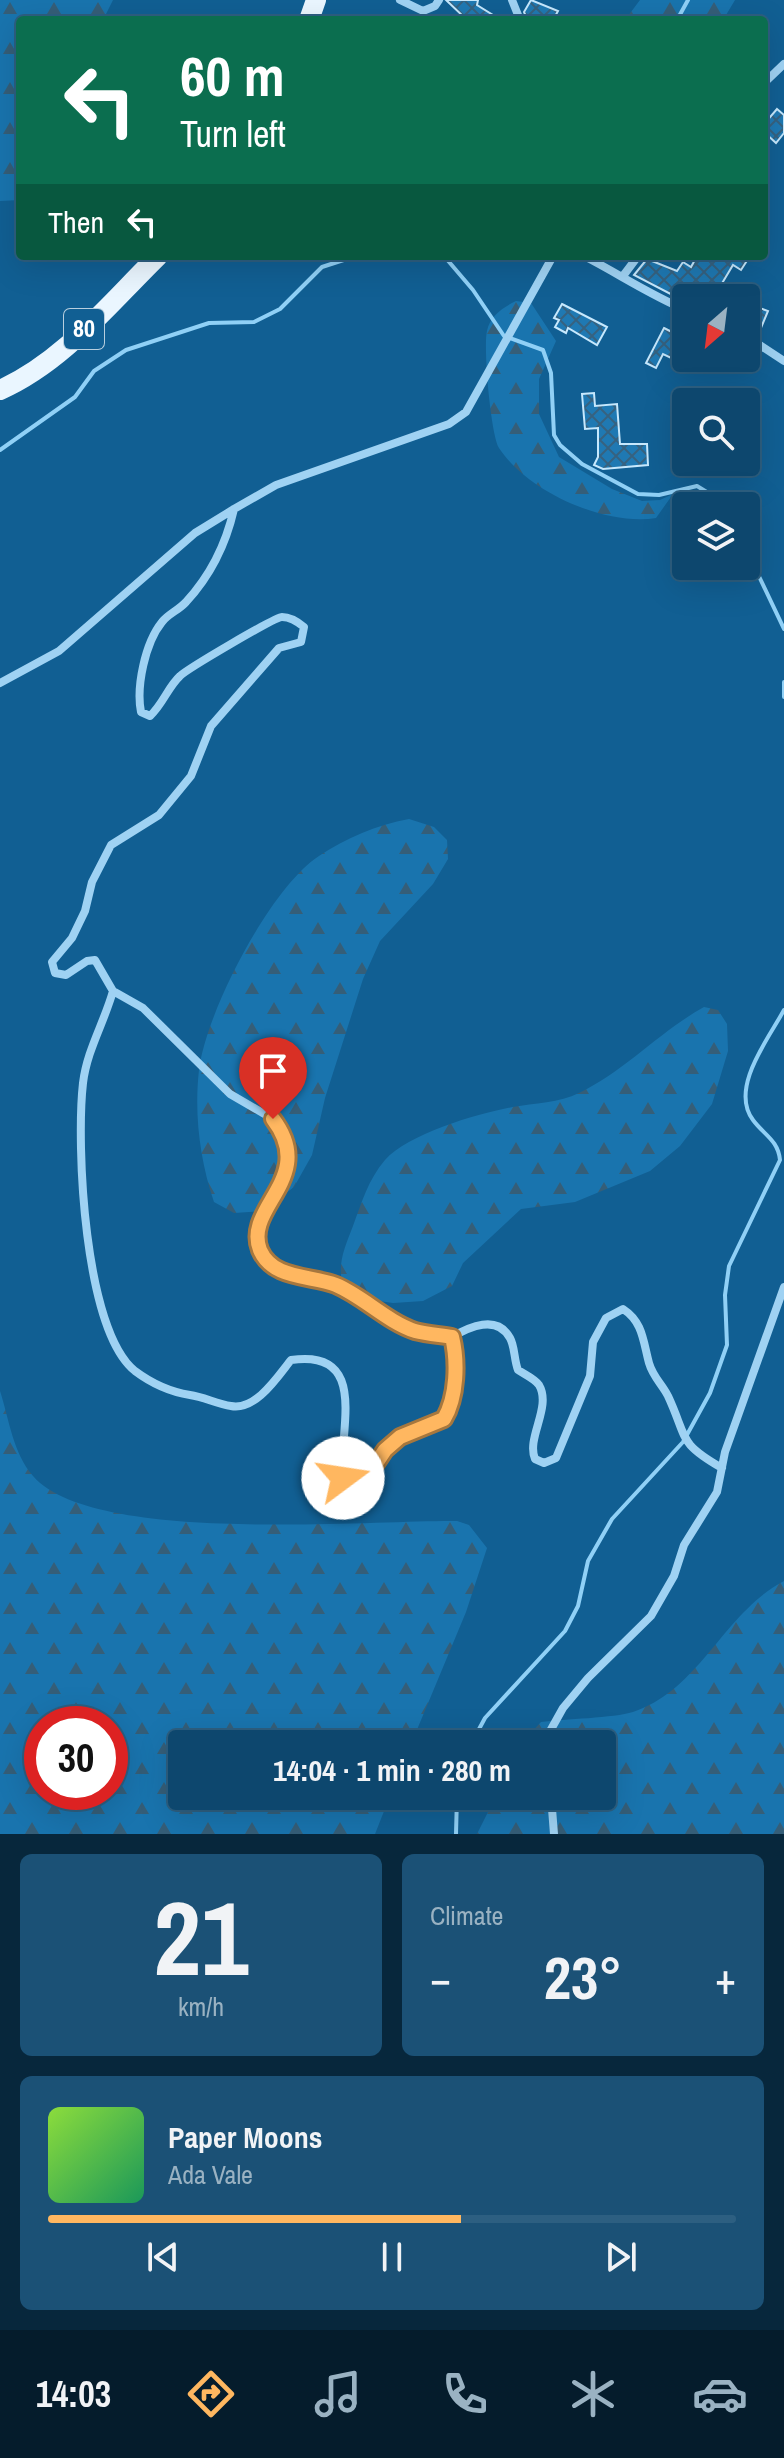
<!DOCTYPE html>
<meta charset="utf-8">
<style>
:root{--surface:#0d476e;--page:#1b5176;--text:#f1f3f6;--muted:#9ab2c2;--line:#2d5f81;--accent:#ffb760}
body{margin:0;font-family:"Archivo Narrow",sans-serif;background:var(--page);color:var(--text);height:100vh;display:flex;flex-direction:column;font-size:30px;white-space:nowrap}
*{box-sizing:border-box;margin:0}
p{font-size:26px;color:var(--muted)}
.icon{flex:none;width:44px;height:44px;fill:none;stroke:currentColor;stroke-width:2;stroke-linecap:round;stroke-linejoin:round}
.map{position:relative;height:1834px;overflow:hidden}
.drawer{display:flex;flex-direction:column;gap:20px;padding:20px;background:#07273c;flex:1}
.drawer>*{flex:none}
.guide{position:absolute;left:16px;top:16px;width:752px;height:244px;border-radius:8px;box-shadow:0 8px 32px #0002,0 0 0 2px var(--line);background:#0b6e4f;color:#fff;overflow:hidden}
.needle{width:52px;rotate:208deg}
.controls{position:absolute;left:672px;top:284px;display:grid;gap:16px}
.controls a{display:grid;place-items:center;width:88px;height:88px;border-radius:8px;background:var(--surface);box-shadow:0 8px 32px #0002,0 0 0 2px var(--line);font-size:40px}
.speed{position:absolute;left:24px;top:1706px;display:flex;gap:16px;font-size:40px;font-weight:700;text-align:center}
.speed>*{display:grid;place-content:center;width:104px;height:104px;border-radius:50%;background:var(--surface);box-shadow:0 8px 32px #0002,0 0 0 2px var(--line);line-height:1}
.speed .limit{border:12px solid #d22;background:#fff;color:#111}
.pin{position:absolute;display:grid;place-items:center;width:68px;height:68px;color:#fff;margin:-82px -34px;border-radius:50% 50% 50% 0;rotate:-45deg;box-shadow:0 0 8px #0007}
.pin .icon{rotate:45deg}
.me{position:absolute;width:88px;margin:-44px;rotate:76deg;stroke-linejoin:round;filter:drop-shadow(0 0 6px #0008)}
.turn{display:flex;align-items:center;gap:28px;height:168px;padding:0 32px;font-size:36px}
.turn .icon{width:104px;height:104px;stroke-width:2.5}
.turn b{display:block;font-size:56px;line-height:68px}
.then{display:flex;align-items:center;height:76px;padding:0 32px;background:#0003;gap:16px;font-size:30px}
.big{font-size:60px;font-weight:800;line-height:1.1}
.drawer .card{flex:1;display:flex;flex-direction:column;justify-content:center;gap:12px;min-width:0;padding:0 28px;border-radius:12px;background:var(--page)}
.drawer .dial{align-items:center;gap:0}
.dial b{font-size:104px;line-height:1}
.song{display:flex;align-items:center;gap:24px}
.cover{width:96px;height:96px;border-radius:12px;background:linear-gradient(135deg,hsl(90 70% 55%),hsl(150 70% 35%))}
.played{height:8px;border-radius:4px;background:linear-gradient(90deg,var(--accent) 60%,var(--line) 60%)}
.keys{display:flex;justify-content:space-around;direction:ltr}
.heat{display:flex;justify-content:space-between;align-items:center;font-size:44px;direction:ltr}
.drawer .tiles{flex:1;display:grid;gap:20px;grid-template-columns:1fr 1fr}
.card:last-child{grid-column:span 2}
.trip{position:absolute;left:168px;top:1730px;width:448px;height:80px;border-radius:8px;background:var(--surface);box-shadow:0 8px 32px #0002,0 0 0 2px var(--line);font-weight:800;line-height:80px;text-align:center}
.menu{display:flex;height:128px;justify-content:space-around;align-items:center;background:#051c2c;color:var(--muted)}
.menu .icon{width:56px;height:56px}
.menu .active{color:var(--accent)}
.menu b{font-size:36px;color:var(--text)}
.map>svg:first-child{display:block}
.forest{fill:url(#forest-firs);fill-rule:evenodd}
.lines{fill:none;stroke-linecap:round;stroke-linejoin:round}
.stream{stroke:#90d0f6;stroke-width:4}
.building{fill:url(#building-cross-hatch);stroke:#c6e8fd;stroke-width:2}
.street{stroke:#9fd2f3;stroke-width:8}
.primary{stroke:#eaf6ff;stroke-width:20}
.route-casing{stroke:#a6773e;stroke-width:20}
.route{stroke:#ffb760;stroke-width:14}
.labels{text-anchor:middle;stroke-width:8;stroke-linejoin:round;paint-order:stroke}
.shield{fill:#115f93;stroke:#b8cfdf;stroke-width:2}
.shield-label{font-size:24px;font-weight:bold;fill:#fff}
</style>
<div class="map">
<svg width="784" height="1834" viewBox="0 0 784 1834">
<defs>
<pattern id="forest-firs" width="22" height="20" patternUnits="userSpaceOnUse" patternTransform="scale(2)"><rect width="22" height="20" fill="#1974ae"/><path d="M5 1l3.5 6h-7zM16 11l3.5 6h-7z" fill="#355e78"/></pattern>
<pattern id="building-cross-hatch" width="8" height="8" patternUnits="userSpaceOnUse" patternTransform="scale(2)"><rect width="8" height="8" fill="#1f79b3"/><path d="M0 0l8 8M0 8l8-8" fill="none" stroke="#366280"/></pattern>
</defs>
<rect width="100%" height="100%" fill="#115f93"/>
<!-- forest -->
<path class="forest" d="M0,0H113L103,20H20V200L0,201Z
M640,0H735L723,20H625Z
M516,301L531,303L556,341L539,379V414L559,457L612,489L642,501L660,500L673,494L656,518C605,526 528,492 499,448C491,436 483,347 487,331C490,316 502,308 516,301Z
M409,819L434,827L447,840L448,859L433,884L380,941L363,979L325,1098L312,1155L294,1187L262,1211L234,1213L214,1202C200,1160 194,1115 199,1070C206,1012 270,888 319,856C346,838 377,825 409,819Z
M704,1007L718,1010L727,1024L728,1051L712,1104L680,1146L650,1171L575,1202L521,1209L463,1263L452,1286L423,1301L393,1303L366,1299L345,1289C335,1268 345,1247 353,1226C362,1202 368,1180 385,1160C408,1134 479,1113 513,1107C534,1103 560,1103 579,1093C625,1071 659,1032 704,1007Z
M0,1391C9,1419 13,1453 33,1476C92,1545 367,1520 457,1521L469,1525L487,1548L466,1612L411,1744H182V1796H390L375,1834H0ZM110,1724V1792H42V1724Z
M784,1581V1834H477L496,1796H602V1744H521L541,1722C565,1719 614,1718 633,1712C701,1689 723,1613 784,1581Z"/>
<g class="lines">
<!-- stream -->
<path class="stream" d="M677,20L688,0
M444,256L473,290L504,336L543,350L551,373L554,435L560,445L582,464L638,494L659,495L697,486L710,494L721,506
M0,450L75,397L94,371L126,350L209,323L254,322L280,309L322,267L356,256
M746,549L784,629
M784,682V697
M471,1744L485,1718L565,1631L578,1606L588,1561L612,1519L683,1442L710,1393L727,1345L725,1295L729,1266L780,1160C778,1140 764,1135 753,1120C729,1088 769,1038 784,1010
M456,1834L457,1796"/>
</g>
<!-- building -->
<path class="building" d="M446,0H478L477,5L501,20H467Z
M531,0L558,11L553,20L527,19L524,12Z
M777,109L784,115V133L776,143L764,132V124Z
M697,256H750L741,270L733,265L718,290L734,298H686V302L634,275L647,259L677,271L683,262L691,267Z
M746,303L768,311L758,335L746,328Z
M562,304L607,327L597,345L568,328L566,333L555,327L559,320L554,318Z
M664,328L686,339V365L663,354L656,368L646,363Z
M594,393L595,406L617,404L620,444H647L648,465L603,469L594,465L598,457V428L585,429L582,394Z"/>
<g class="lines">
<!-- street -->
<path class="street" d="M400,0L423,11L435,6L439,0
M512,0L520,20
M764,83L784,64
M584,256C619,274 650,295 686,310
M623,276L638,256
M746,336L784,361
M234,509C226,544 211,575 186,602C179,610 168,614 162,622C145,643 136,687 141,712L150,716C163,704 168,687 180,676C187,669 275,617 282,617C290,617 298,622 304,627L301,642L279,648L211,726L191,776L159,815L111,845L92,882L85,911L72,938L52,962L55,973L66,975L87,961L95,960L113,991L143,1008L230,1094L273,1119L286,1135L289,1156L283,1180L259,1227L260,1249L273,1265L294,1276L333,1283L414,1330L452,1337C469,1327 497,1314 510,1338C515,1347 514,1360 518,1370C524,1374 535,1379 539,1385C552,1407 526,1438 535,1459L544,1463L556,1458L590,1376L593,1342L606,1318L623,1309C643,1322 643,1341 649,1363C653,1377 662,1384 668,1396C688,1439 677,1442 722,1468
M0,683L59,651L195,533L234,509L276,485L449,424L466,412L553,256
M113,991C104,1023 87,1050 83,1083C76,1145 84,1330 135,1371C151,1383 171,1392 190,1395C204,1397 217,1404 231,1406C256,1411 278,1376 291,1360C372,1348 337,1435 343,1478L351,1486L363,1483L385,1450L400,1437L444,1419L453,1392L452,1337
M548,1744L549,1733L563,1708L588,1678L651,1616L674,1576L684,1545L717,1492L725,1452L784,1287
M551,1796L554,1834"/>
<!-- primary -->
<path class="primary" d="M309,20L316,0
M0,390C63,362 109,304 158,256"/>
</g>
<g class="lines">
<defs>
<path id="route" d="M273,1119C318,1178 243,1207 260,1250C273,1280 311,1275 336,1285C364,1297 386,1321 415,1331C427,1334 440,1335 452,1337C458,1362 457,1397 444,1419L400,1437L385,1450L363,1483L351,1486L343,1478"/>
</defs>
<!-- route casing -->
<use href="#route" class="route-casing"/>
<!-- route -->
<use href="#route" class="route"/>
</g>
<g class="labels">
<!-- shield labels -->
<rect class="shield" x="64" y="309" width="40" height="40" rx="6"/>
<g class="shield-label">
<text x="84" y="337">80</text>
</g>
</g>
</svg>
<div class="controls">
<a><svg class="needle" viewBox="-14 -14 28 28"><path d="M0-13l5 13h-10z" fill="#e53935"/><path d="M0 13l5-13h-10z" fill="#9ab2c2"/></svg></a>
<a><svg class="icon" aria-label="search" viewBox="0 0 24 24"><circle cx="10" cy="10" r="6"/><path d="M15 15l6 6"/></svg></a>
<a><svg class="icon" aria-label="layers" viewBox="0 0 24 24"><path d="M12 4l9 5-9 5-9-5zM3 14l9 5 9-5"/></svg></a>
</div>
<div class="speed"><div class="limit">30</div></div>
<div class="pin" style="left:273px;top:1119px;background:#d93025"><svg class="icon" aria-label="arrive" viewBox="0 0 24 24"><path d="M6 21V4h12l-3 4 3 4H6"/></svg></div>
<svg class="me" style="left:343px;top:1478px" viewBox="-20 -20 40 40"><circle r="19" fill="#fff"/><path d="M0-13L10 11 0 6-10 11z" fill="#ffb760"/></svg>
<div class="trip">14:04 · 1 min · 280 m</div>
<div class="guide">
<div class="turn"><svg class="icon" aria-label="left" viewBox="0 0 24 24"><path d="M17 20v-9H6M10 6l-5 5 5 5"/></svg><div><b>60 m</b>Turn left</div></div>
<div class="then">Then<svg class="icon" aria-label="left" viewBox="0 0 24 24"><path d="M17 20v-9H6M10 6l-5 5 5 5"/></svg></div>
</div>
</div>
<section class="drawer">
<div class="tiles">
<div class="card dial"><b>21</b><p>km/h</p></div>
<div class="card"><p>Climate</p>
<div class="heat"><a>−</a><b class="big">23°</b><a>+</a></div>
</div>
<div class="card">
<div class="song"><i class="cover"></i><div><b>Paper Moons</b><p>Ada Vale</p></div></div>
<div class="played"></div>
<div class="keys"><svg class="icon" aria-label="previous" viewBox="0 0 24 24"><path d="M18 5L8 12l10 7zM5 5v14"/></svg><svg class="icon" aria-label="pause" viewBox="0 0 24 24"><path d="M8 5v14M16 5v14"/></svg><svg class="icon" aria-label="next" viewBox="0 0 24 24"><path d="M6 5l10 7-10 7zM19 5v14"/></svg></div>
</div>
</div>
</section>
<nav class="menu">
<b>14:03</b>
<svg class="icon active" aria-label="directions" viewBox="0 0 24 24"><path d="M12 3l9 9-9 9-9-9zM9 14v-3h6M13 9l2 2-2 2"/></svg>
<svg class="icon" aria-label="music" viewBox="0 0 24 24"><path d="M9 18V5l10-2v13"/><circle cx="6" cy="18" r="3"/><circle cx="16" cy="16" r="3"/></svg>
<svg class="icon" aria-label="phone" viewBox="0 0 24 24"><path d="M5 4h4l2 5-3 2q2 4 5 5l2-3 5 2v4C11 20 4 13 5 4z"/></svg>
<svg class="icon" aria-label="climate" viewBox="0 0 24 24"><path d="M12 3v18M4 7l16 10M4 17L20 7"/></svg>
<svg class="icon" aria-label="car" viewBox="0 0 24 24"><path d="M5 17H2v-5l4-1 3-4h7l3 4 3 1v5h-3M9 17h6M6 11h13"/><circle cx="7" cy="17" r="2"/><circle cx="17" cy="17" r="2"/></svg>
</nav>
